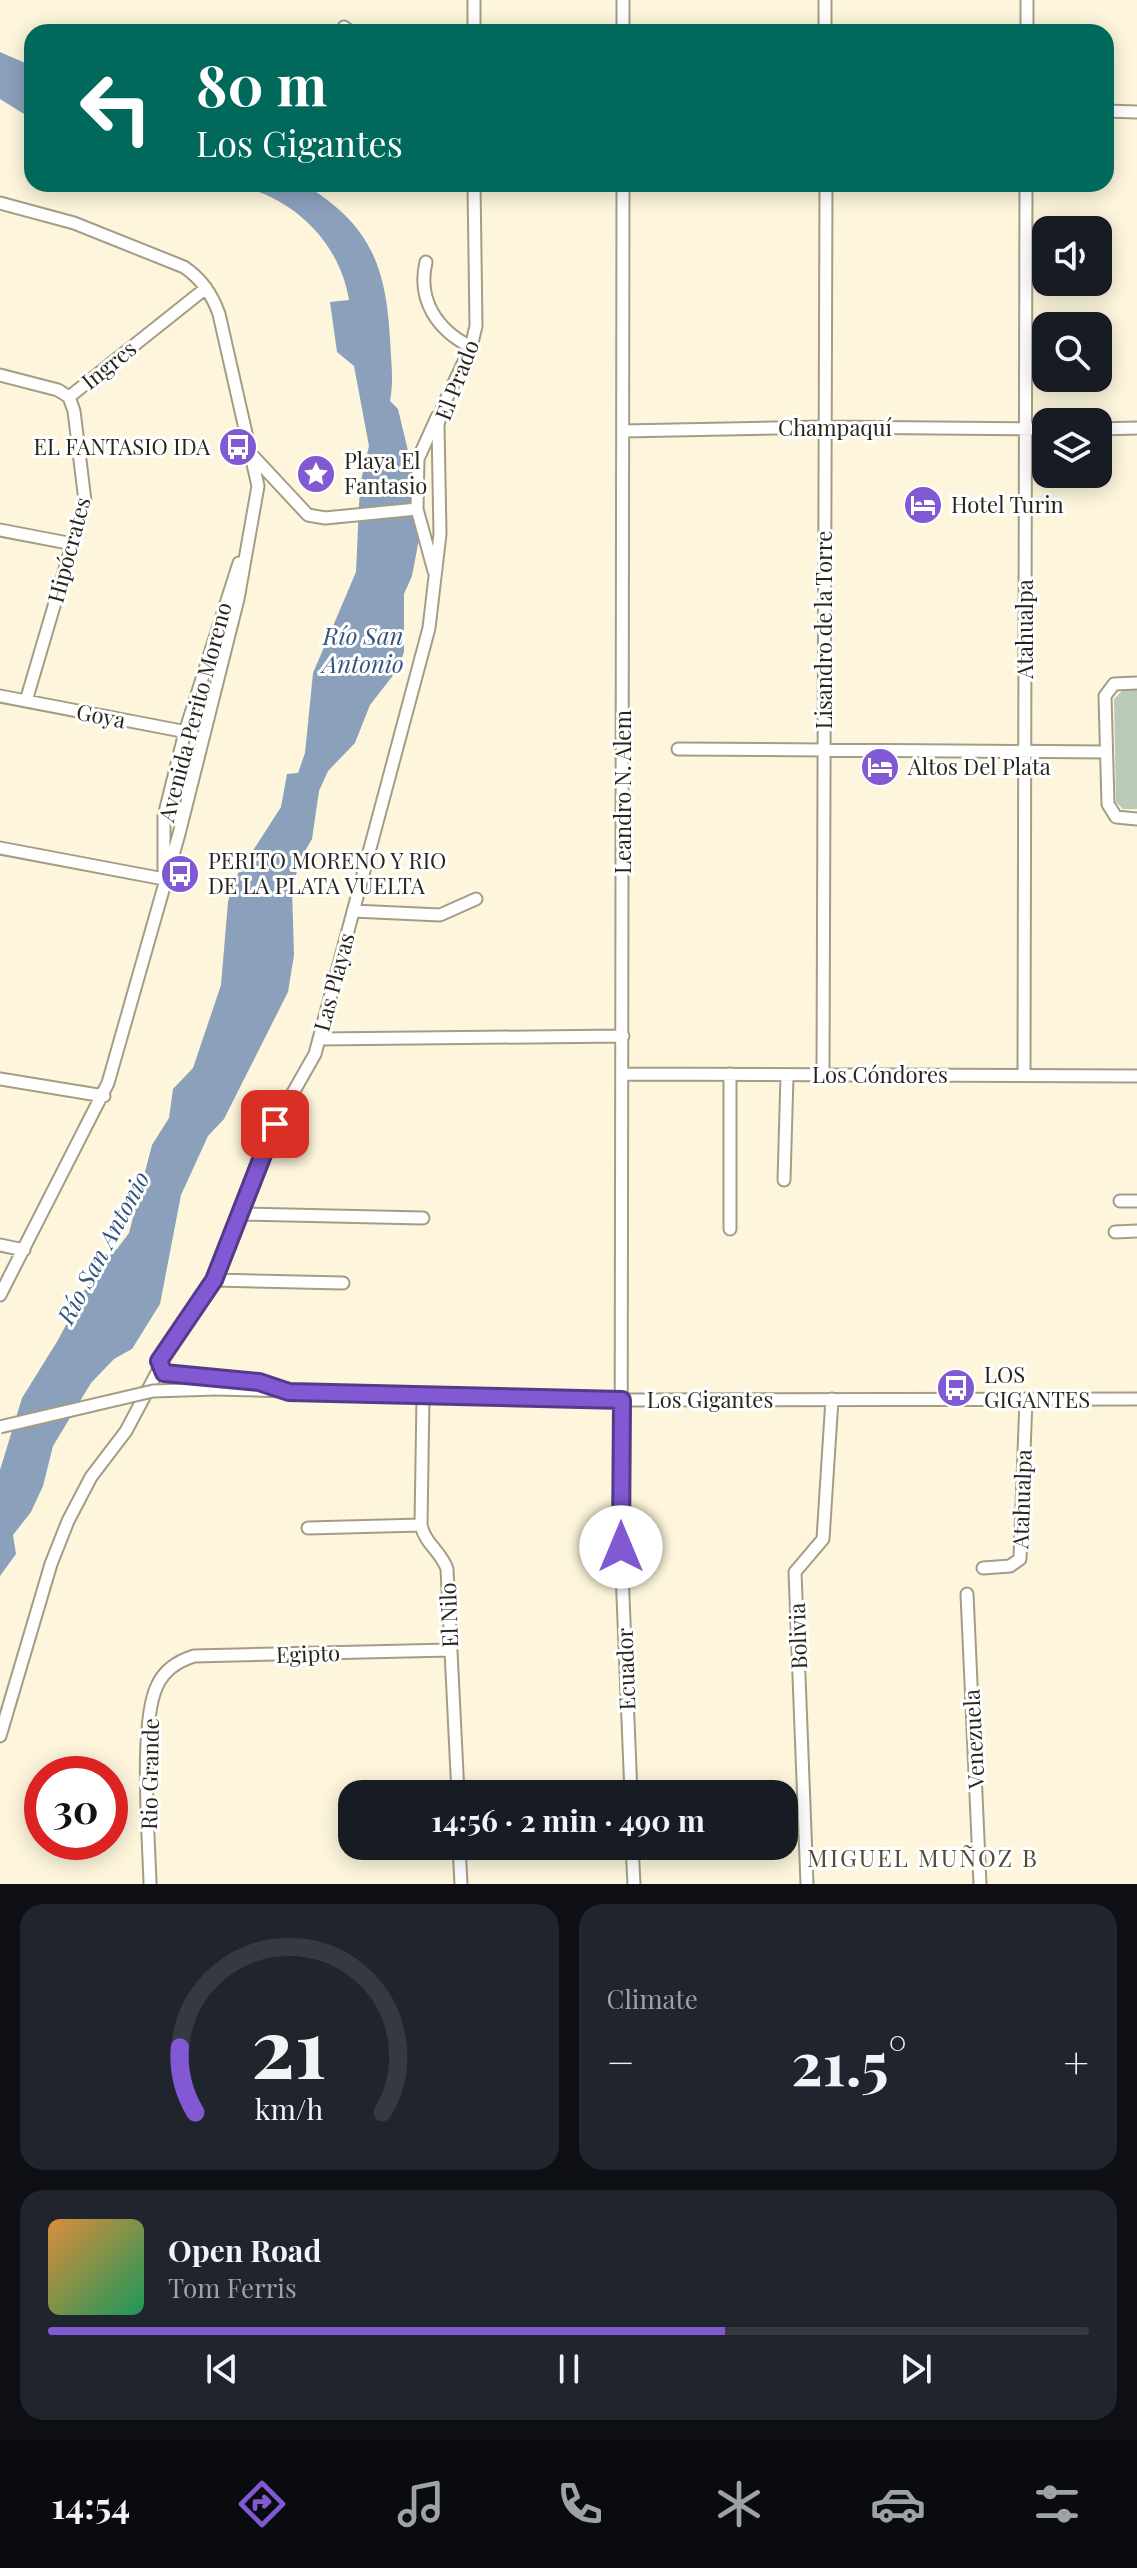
<!DOCTYPE html>
<meta charset="utf-8">
<style>
:root{--surface:#171b24;--page:#20242c;--text:#f1f3f6;--muted:#9ea1a6;--line:#363941;--accent:#8159d3}
body{margin:0;font-family:"Playfair Display",serif;background:var(--page);color:var(--text);height:100vh;display:flex;flex-direction:column;font-size:30px;white-space:nowrap}
*{box-sizing:border-box;margin:0}
p{font-size:26px;color:var(--muted)}
.icon{flex:none;width:44px;height:44px;fill:none;stroke:currentColor;stroke-width:2;stroke-linecap:round;stroke-linejoin:round}
.map{position:relative;height:1884px;overflow:hidden}
.side{display:flex;flex-direction:column;gap:20px;padding:20px;background:#0d0f14;flex:1}
.side>*{flex:none}
.guide{position:absolute;left:24px;top:24px;width:1090px;height:168px;border-radius:24px;box-shadow:0 4px 20px #0003;background:#00695c;color:#fff;overflow:hidden}
.controls{position:absolute;left:1032px;top:216px;display:grid;gap:16px}
.controls a{display:grid;place-items:center;width:80px;height:80px;border-radius:16px;background:var(--surface);box-shadow:0 4px 20px #0003;font-size:40px}
.speed{position:absolute;left:24px;top:1756px;display:flex;gap:16px;font-size:40px;font-weight:700;text-align:center}
.speed>*{display:grid;place-content:center;width:104px;height:104px;border-radius:50%;background:var(--surface);box-shadow:0 4px 20px #0003;line-height:1}
.speed .limit{border:12px solid #d22;background:#fff;color:#111}
.pin{position:absolute;display:grid;place-items:center;width:68px;height:68px;color:#fff;margin:-34px;border-radius:16px;box-shadow:0 4px 12px #0006}
.me{position:absolute;width:88px;margin:-44px;rotate:0deg;stroke-linejoin:round;filter:drop-shadow(0 0 6px #0008)}
.turn{display:flex;align-items:center;gap:28px;height:168px;padding:0 40px;font-size:36px}
.turn .icon{width:104px;height:104px;stroke-width:2.5}
.turn b{display:block;font-size:56px;line-height:68px}
.big{font-size:60px;font-weight:700;line-height:1.1}
.side .tile{flex:1;display:flex;flex-direction:column;justify-content:center;gap:12px;min-width:0;padding:0 28px;border-radius:24px;background:var(--page)}
.side .dial{align-items:center;gap:0}
.dial svg{height:208px;overflow:visible;fill:none;stroke:var(--line);stroke-width:7;stroke-linecap:round;text-anchor:middle}
.dial text{fill:var(--text);stroke:none}
.song{display:flex;align-items:center;gap:24px}
.cover{width:96px;height:96px;border-radius:12px;background:linear-gradient(135deg,hsl(30 70% 55%),hsl(150 70% 35%))}
.played{height:8px;border-radius:4px;background:linear-gradient(90deg,var(--accent) 65%,var(--line) 65%)}
.keys{display:flex;justify-content:space-around;direction:ltr}
.heat{display:flex;justify-content:space-between;align-items:center;font-size:44px;direction:ltr}
.side .tiles{flex:1;display:grid;gap:20px;grid-template-columns:1fr 1fr}
.tile:last-child{grid-column:span 2}
.trip{position:absolute;left:338px;top:1780px;width:460px;height:80px;border-radius:24px;background:var(--surface);box-shadow:0 4px 20px #0003;font-weight:700;line-height:80px;text-align:center}
.menu{display:flex;height:128px;justify-content:space-around;align-items:center;background:#090b0e;color:var(--muted)}
.menu .icon{width:56px;height:56px}
.menu .on{color:var(--accent)}
.menu b{font-size:36px;color:var(--text)}
.map>svg:first-child{display:block}
.green{fill:#bbc9b8}
.water{fill:#8aa0bb}
.lines{fill:none;stroke-linecap:round;stroke-linejoin:round}
.street-casing{stroke:#a49d85;stroke-width:15}
.street{stroke:#fff;stroke-width:11}
.street-bridge-casing{stroke:#a49d85;stroke-width:15;stroke-linecap:butt}
.street-bridge{stroke:#fff;stroke-width:11}
.route-casing{stroke:#543a89;stroke-width:20}
.route{stroke:#8159d3;stroke-width:14}
.labels{text-anchor:middle;stroke-width:6;stroke-linejoin:round;paint-order:stroke}
.street-label{font-size:22px;fill:#28251c;stroke:#fff}
.poi-label{font-size:22px;fill:#28251c;stroke:#fff;text-anchor:start}
.water-label{font-size:24px;font-style:italic;fill:#34547c;stroke:#fff}
.neighbourhood-label{font-size:24px;letter-spacing:2px;fill:#524c36;stroke:#fff}
</style>
<div class="map">
<svg width="1137" height="1884" viewBox="0 0 1137 1884">
<rect width="100%" height="100%" fill="#fdf6dc"/>
<!-- green -->
<path class="green" d="M1123,690H1137V809H1123L1116,802L1114,699Z"/>
<!-- water -->
<path class="water" d="M0,52L32,66V119L0,99Z
M228,184C244,184 297,179 307,186C371,226 386,267 390,339C391,361 394,380 390,401L398,409L409,455L419,539L412,576L404,594V652L398,669L370,705L355,743L328,771L319,791L312,839L301,858L292,888L294,955L288,992L224,1119L208,1136L181,1195L160,1304L132,1349L114,1359L91,1383L53,1446L43,1486L31,1512L13,1535L16,1554L0,1576V1470L22,1398L58,1340L100,1261L117,1249L129,1233L152,1145L169,1118L173,1089L193,1068L221,985L228,902L234,880L281,807L287,774L298,773L305,753L313,673L356,572L360,485L369,446L354,366L337,352L330,302L349,300C339,239 289,193 228,184Z"/>
<g class="lines">
<defs>
<path id="street" d="M474,0V32
M623,0V32
M825,0V32
M344,27L351,32
M1027,32V0
M1106,111L1137,112
M623,184L621,1547L631,1794
M0,203L74,223L184,267C202,279 212,294 219,314L258,486L238,599L179,834L108,1083L0,1295
M426,262C417,300 437,330 471,347
M0,375L58,390L69,397
M69,397L206,288
M1098,429L1137,428
M623,431L825,427L1046,429
M253,456L308,515L325,518L417,509L434,571
M417,509L418,459L437,417
M0,530L73,544
M1137,683L1114,684L1105,696L1108,804L1116,817L1137,819
M0,696L192,733
M26,701L85,501L74,411L69,397
M678,749L1105,752
M0,848L164,879
M164,870V816L185,732L239,563
M353,911L440,915L476,899
M319,1039L623,1036
M624,1074L1137,1076
M1024,1075L1026,184
M823,1076L826,184
M0,1079L104,1096
M784,1180L787,1076
M1120,1201H1137
M239,1214L423,1218
M730,1229V1074
M1115,1232L1137,1231
M0,1245L24,1250
M214,1280L343,1283
M216,1389L622,1400L1137,1399
M289,1392L259,1382L173,1377L164,1373L159,1361L214,1280L265,1142L315,1054L319,1039L429,628L440,534L438,425L443,406L471,347L476,326L474,184
M423,1397L421,1525C425,1544 441,1551 447,1569L458,1794
M308,1528L421,1525
M983,1568L1010,1566L1020,1559L1026,1399
M967,1594L980,1884
M0,1736L51,1564L68,1521L91,1477L126,1431L160,1367
M459,1846L461,1884
M632,1846L634,1884
M150,1884C149,1839 139,1723 157,1686C164,1670 178,1661 194,1656L450,1650
M807,1884L795,1572L823,1539L832,1399"/>
</defs>
<!-- street casing -->
<use href="#street" class="street-casing"/>
<!-- street -->
<use href="#street" class="street"/>
<defs>
<path id="street-bridge" d="M0,1427L153,1391L216,1389"/>
</defs>
<!-- street-bridge casing -->
<use href="#street-bridge" class="street-bridge-casing"/>
<!-- street-bridge -->
<use href="#street-bridge" class="street-bridge"/>
</g>
<g class="lines">
<defs>
<path id="route" d="M275,1124L214,1280L159,1361L164,1373L259,1382L289,1392L622,1400L621,1547"/>
</defs>
<!-- route casing -->
<use href="#route" class="route-casing"/>
<!-- route -->
<use href="#route" class="route"/>
</g>
<!-- icons -->
<defs>
<symbol id="bus-disc" viewBox="-11 -11 22 22"><circle r="9.5" fill="#8159d3" stroke="#fff"/><path d="M-5-6H5V4H4V6H2V4H-2V6H-4V4H-5ZM-3.5-4V0h7V-4ZM-3.5 1.2v1.5H-2V1.2ZM2 1.2v1.5H3.5V1.2Z" fill="#fff"/></symbol>
<symbol id="sight-disc" viewBox="-11 -11 22 22"><circle r="9.5" fill="#8159d3" stroke="#fff"/><path d="M0-6L1.8-2.2L6-1.7L2.9 1.2L3.7 5.4L0 3.3L-3.7 5.4L-2.9 1.2L-6-1.7L-1.8-2.2Z" fill="#fff"/></symbol>
<symbol id="hotel-disc" viewBox="-11 -11 22 22"><circle r="9.5" fill="#8159d3" stroke="#fff"/><path d="M-6-4.5h1.5V1H6V5H4.5V3h-9V5H-6ZM-4 0a1.8 1.8 0 1 1 3.6 0ZM.5 0V-2.5h3Q6-2.5 6 0Z" fill="#fff"/></symbol>
</defs>
<g fill-rule="evenodd">
<use href="#bus-disc" x="216" y="425" width="44" height="44"/>
<use href="#sight-disc" x="294" y="452" width="44" height="44"/>
<use href="#hotel-disc" x="901" y="483" width="44" height="44"/>
<use href="#hotel-disc" x="858" y="745" width="44" height="44"/>
<use href="#bus-disc" x="158" y="852" width="44" height="44"/>
<use href="#bus-disc" x="934" y="1366" width="44" height="44"/>
</g>
<g class="labels">
<!-- street labels -->
<g class="street-label">
<text transform="translate(109 365) rotate(-39)" y="8">Ingres</text>
<text transform="translate(457 380) rotate(-69)" y="8">El Prado</text>
<text x="835" y="436">Champaquí</text>
<text transform="translate(69 550) rotate(-75)" y="8">Hipócrates</text>
<text transform="translate(1025 629) rotate(-90)" y="8">Atahualpa</text>
<text transform="translate(824 630) rotate(-90)" y="8">Lisandro de la Torre</text>
<text transform="translate(195 712) rotate(-75)" y="8">Avenida Perito Moreno</text>
<text transform="translate(101 716) rotate(11)" y="8">Goya</text>
<text transform="translate(623 792) rotate(-90)" y="8">Leandro N. Alem</text>
<text transform="translate(334 982) rotate(-75)" y="8">Las Playas</text>
<text x="880" y="1083">Los Cóndores</text>
<text x="710" y="1408">Los Gigantes</text>
<text transform="translate(1022 1499) rotate(-88)" y="8">Atahualpa</text>
<text transform="translate(449 1615) rotate(-92)" y="8">El Nilo</text>
<text transform="translate(798 1636) rotate(-92)" y="8">Bolivia</text>
<text transform="translate(308 1654) rotate(-2)" y="8">Egipto</text>
<text transform="translate(626 1669) rotate(-92)" y="8">Ecuador</text>
<text transform="translate(974 1739) rotate(-93)" y="8">Venezuela</text>
<text transform="translate(150 1774) rotate(-89)" y="8">Rio Grande</text>
</g>
<!-- poi labels -->
<g class="poi-label">
<text x="210" y="455" text-anchor="end">EL FANTASIO IDA</text>
<text x="344" y="469">Playa El<tspan x="344" dy="25">Fantasio</tspan></text>
<text x="951" y="513">Hotel Turin</text>
<text x="908" y="775">Altos Del Plata</text>
<text x="208" y="869">PERITO MORENO Y RIO<tspan x="208" dy="25">DE LA PLATA VUELTA</tspan></text>
<text x="984" y="1383">LOS<tspan x="984" dy="25">GIGANTES</tspan></text>
</g>
<!-- water labels -->
<g class="water-label">
<text x="363" y="645">Río San<tspan x="363" dy="28">Antonio</tspan></text>
<text transform="translate(104 1248) rotate(-62)" y="8">Río San Antonio</text>
</g>
<!-- neighbourhood labels -->
<g class="neighbourhood-label">
<text x="923" y="1867">MIGUEL MUÑOZ B</text>
</g>
</g>
</svg>
<div class="controls">
<a><svg class="icon" aria-label="sound" viewBox="0 0 24 24"><path d="M4 9h4l5-4v14l-5-4H4zM17 9q2 3 0 6"/></svg></a>
<a><svg class="icon" aria-label="search" viewBox="0 0 24 24"><circle cx="10" cy="10" r="6"/><path d="M15 15l6 6"/></svg></a>
<a><svg class="icon" aria-label="layers" viewBox="0 0 24 24"><path d="M12 4l9 5-9 5-9-5zM3 14l9 5 9-5"/></svg></a>
</div>
<div class="speed"><div class="limit">30</div></div>
<div class="pin" style="left:275px;top:1124px;background:#d93025"><svg class="icon" aria-label="arrive" viewBox="0 0 24 24"><path d="M6 21V4h12l-3 4 3 4H6"/></svg></div>
<svg class="me" style="left:621px;top:1547px" viewBox="-20 -20 40 40"><circle r="19" fill="#fff"/><path d="M0-13L10 11 0 6-10 11z" fill="#8159d3"/></svg>
<div class="trip">14:56 · 2 min · 490 m</div>
<div class="guide">
<div class="turn"><svg class="icon" aria-label="left" viewBox="0 0 24 24"><path d="M17 20v-9H6M10 6l-5 5 5 5"/></svg><div><b>80 m</b>Los Gigantes</div></div>
</div>
</div>
<section class="side">
<div class="tiles">
<div class="tile dial"><svg viewBox="0 0 100 80">
<path d="M14 69A42 42 0 1 1 86 69"/>
<path d="M14 69A42 42 0 0 1 8 44" stroke="#8159d3"/>
<text x="50" y="56" font-size="32" font-weight="700">21</text>
<text x="50" y="72" font-size="11">km/h</text>
</svg></div>
<div class="tile"><p>Climate</p>
<div class="heat"><a>−</a><b class="big">21.5°</b><a>+</a></div>
</div>
<div class="tile">
<div class="song"><i class="cover"></i><div><b>Open Road</b><p>Tom Ferris</p></div></div>
<div class="played"></div>
<div class="keys"><svg class="icon" aria-label="previous" viewBox="0 0 24 24"><path d="M18 5L8 12l10 7zM5 5v14"/></svg><svg class="icon" aria-label="pause" viewBox="0 0 24 24"><path d="M8 5v14M16 5v14"/></svg><svg class="icon" aria-label="next" viewBox="0 0 24 24"><path d="M6 5l10 7-10 7zM19 5v14"/></svg></div>
</div>
</div>
</section>
<nav class="menu">
<b>14:54</b>
<svg class="icon on" aria-label="directions" viewBox="0 0 24 24"><path d="M12 3l9 9-9 9-9-9zM9 14v-3h6M13 9l2 2-2 2"/></svg>
<svg class="icon" aria-label="music" viewBox="0 0 24 24"><path d="M9 18V5l10-2v13"/><circle cx="6" cy="18" r="3"/><circle cx="16" cy="16" r="3"/></svg>
<svg class="icon" aria-label="phone" viewBox="0 0 24 24"><path d="M5 4h4l2 5-3 2q2 4 5 5l2-3 5 2v4C11 20 4 13 5 4z"/></svg>
<svg class="icon" aria-label="climate" viewBox="0 0 24 24"><path d="M12 3v18M4 7l16 10M4 17L20 7"/></svg>
<svg class="icon" aria-label="car" viewBox="0 0 24 24"><path d="M5 17H2v-5l4-1 3-4h7l3 4 3 1v5h-3M9 17h6M6 11h13"/><circle cx="7" cy="17" r="2"/><circle cx="17" cy="17" r="2"/></svg>
<svg class="icon" aria-label="filters" viewBox="0 0 24 24"><path d="M4 7h16M4 17h16"/><circle cx="9" cy="7" r="2"/><circle cx="15" cy="17" r="2"/></svg>
</nav>
